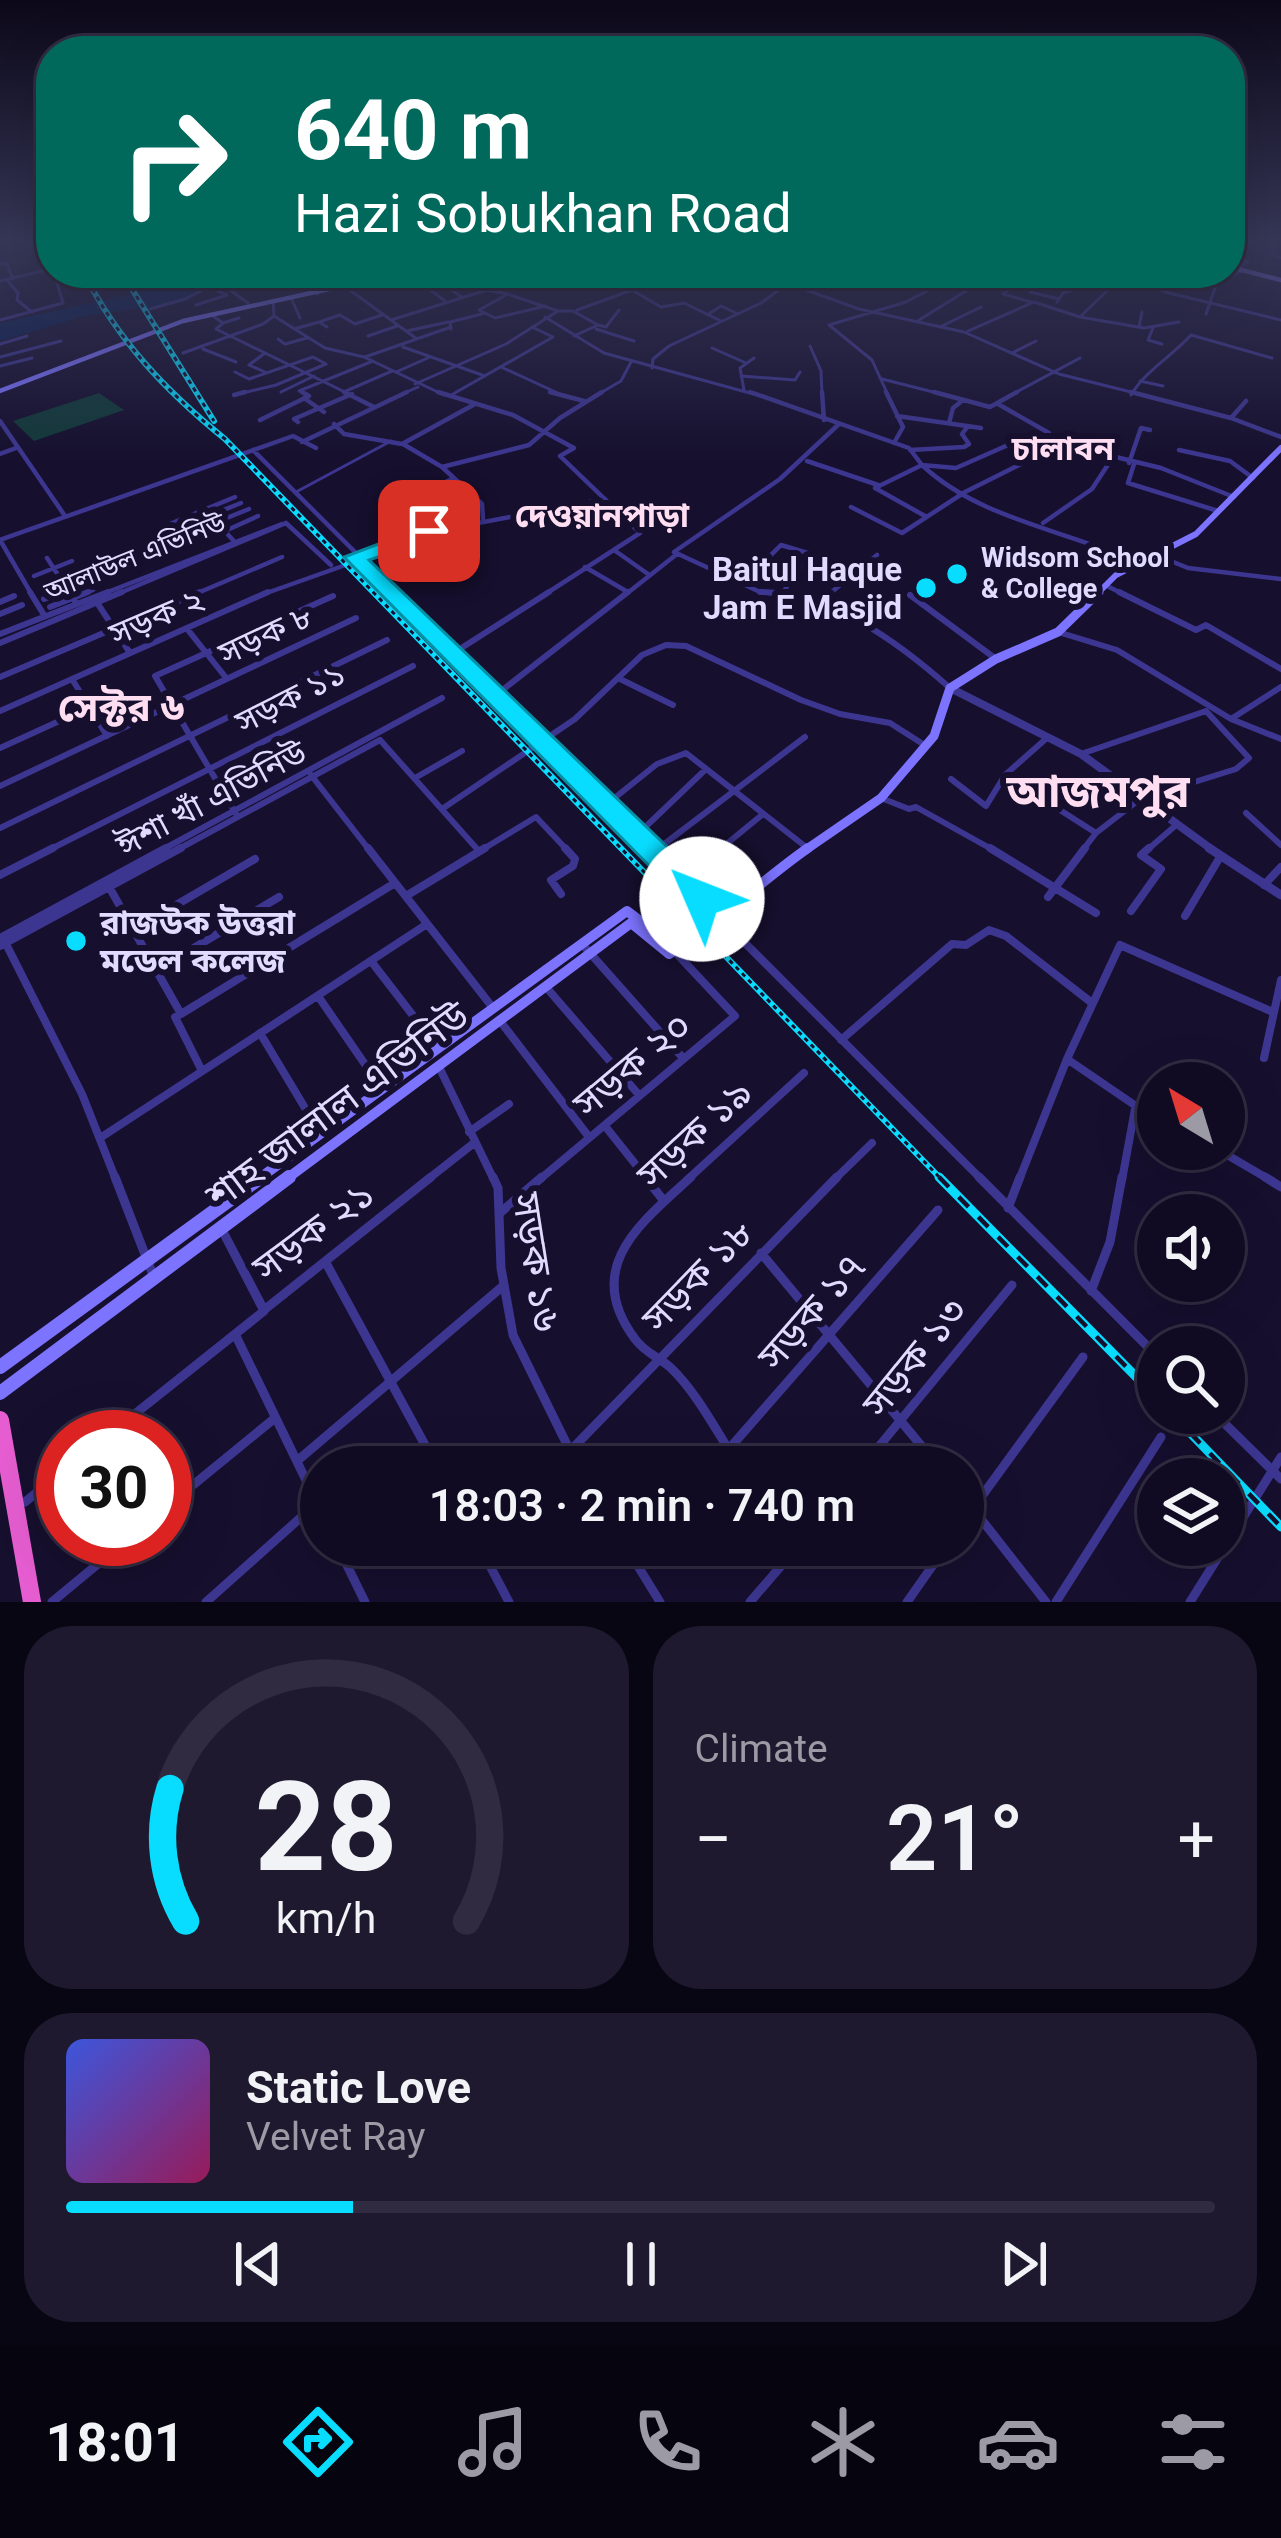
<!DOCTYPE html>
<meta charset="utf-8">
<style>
:root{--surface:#100b22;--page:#1e192f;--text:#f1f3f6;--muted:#9c9ba5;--line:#302b40;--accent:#08ddff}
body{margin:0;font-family:Roboto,"Noto Sans Bengali",sans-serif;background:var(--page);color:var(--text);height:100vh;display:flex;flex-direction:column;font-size:45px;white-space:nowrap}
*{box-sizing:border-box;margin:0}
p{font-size:39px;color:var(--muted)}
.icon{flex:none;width:66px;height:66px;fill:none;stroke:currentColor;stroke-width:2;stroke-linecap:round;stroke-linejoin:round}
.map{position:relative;height:1602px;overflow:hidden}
.details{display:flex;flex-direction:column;gap:24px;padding:24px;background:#090613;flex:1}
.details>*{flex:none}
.banner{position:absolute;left:36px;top:36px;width:1209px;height:252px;border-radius:48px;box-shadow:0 12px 48px #0002,0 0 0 3px var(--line);background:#00695c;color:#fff;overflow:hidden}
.needle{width:78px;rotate:322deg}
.fabs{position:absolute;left:1137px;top:1062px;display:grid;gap:24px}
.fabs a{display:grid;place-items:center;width:108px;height:108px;border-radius:50%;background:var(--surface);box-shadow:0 12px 48px #0002,0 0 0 3px var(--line);font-size:60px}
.speed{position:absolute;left:36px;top:1410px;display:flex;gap:24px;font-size:60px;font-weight:700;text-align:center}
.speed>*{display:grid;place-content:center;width:156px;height:156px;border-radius:50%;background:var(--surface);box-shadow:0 12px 48px #0002,0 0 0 3px var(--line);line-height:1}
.speed .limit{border:18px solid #d22;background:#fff;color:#111}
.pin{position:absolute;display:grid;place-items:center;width:102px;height:102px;color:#fff;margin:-51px;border-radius:24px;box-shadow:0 6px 18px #0006}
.me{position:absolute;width:132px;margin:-66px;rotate:314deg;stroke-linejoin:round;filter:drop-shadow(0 0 9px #0008)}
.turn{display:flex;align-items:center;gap:42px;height:252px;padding:0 60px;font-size:54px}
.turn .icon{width:156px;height:156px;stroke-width:2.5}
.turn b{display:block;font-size:84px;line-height:102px}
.big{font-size:90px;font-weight:600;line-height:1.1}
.details .tile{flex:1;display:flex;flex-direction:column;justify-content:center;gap:18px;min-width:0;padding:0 42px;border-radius:48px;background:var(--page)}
.details .dial{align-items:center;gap:0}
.dial svg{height:312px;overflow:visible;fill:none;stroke:var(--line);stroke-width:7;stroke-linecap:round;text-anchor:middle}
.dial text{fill:var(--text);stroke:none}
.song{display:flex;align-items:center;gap:36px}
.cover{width:144px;height:144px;border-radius:18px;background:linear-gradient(135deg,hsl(230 70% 55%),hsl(330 70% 35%))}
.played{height:12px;border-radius:6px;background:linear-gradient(90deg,var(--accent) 25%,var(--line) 25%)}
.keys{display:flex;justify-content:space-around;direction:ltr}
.heat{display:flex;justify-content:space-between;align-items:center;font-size:66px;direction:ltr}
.details .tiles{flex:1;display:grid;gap:24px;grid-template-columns:1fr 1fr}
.tile:last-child{grid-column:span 2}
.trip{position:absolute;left:300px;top:1446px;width:684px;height:120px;border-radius:60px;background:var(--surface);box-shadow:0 12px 48px #0002,0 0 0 3px var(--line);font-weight:600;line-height:120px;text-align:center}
.tab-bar{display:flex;height:192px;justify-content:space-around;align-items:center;background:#06040e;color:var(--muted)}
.tab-bar .icon{width:84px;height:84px}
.tab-bar .on{color:var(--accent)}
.tab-bar b{font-size:54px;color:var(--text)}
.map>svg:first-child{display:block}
.green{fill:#113939}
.water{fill:#061e50}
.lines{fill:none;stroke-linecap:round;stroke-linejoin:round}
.pedestrian{stroke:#3d3691;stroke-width:3}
.minor-far4{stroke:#3d3691;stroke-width:3}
.minor-far3{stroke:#3d3691;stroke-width:4.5}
.minor-far2{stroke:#3d3691;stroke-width:6}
.minor-far1{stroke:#3d3691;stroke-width:8}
.minor{stroke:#3d3691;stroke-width:9}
.tertiary-far1{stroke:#3d3691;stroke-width:8}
.tertiary{stroke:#3d3691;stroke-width:9}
.secondary-far4{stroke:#7c73ff;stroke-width:4.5}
.secondary-far3{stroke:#7c73ff;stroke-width:6}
.secondary-far2{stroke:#7c73ff;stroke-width:9}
.secondary-far1{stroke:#7c73ff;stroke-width:10}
.secondary{stroke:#7c73ff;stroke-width:14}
.trunk{stroke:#e55dd0;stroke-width:18}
.rail-far1-casing{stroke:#08ddff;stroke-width:6}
.rail-casing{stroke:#08ddff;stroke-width:9}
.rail-far1{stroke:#160f2e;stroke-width:3;stroke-dasharray:4.5;stroke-linecap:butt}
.rail{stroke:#160f2e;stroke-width:4.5;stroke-dasharray:14;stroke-linecap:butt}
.route{fill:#08ddff;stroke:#0590a6;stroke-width:3}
.poi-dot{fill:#08ddff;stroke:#160f2e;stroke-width:4.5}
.labels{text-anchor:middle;stroke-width:12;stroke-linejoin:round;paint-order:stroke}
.far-street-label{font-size:27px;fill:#e1dcff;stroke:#160f2e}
.far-poi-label{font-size:27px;font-weight:bold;fill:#e1dcff;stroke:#160f2e;text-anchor:start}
.far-quarter-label{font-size:33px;font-weight:bold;fill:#ffdef2;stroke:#160f2e}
.poi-label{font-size:33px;font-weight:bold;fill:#e1dcff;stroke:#160f2e;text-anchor:end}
.street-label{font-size:33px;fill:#e1dcff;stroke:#160f2e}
.quarter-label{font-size:39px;font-weight:bold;fill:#ffdef2;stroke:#160f2e}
.near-street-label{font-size:39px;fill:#e1dcff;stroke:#160f2e}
.district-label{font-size:45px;font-weight:bold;fill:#ffdef2;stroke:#160f2e}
</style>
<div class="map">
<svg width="1281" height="1602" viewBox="0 0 1281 1602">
<rect width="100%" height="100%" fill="#160f2e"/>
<!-- green -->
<path class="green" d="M99,393L124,410L34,441L13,421Z"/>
<!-- water -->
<path class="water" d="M191,273H241L209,284L186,302L84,316L0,341V323L140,292Z"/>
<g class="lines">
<!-- pedestrian -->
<path class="pedestrian" d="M296,492L391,441"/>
<!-- minor-far4 -->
<path class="minor-far4" d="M46,239L51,268
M1273,239L1274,255L1281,258
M0,264H7L13,279
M1236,269L1248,262L1238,259L1245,254
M133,273L148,285L186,273
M309,273L324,287L317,294
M422,273L432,278L421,283L445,301
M479,273L497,279L520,273
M687,273L714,283
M759,273L859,309L964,332L1059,374L1143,395
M807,273L825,281
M1107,273L1133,278L1112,286L1080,317L1144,328L1179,322
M1148,273L1133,278L1169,293L1281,320
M1078,278L1112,286
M1022,279L1003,294L1031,302
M7,280L18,293L17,300L32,312
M0,281L51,269
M145,281L165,275
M657,283L670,289L702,279
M754,284L774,290
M324,287L360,276
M227,288L255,273
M227,288L248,303
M347,288L417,339
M449,288L463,298
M235,290L256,282L251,279
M632,290L661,307L684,303L721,321
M1030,292L1059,299
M510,295L558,311
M291,298L300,318
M1057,302L1063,293L1094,283
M196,305L227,295L218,291L226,288
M150,309L185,299L237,273
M577,310L679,273
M710,313L721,306L736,313
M210,314L223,323L216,329L351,395
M1206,314L1216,285L1211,282L1243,271
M274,316L325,348L364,357L444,395
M545,317L604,353L757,395
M0,320L63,303L54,273
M391,320L487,290L508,294L479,310L495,318L546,306
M919,320L969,289
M319,322L340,315L355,324L382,315
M223,323L239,318
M942,326L981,307
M532,327L553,337
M1139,327L1142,312
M1153,328L1148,340L1162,344
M294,329L319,322L327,327
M451,329L450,322L482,314
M596,329L634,341
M407,331L448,322
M968,331L1034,302L1080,317
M368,336L397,326
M574,336L598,325L606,327L619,310
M278,339L285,344L307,338
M0,344L27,336
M810,346L821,371L822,395
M403,347L485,376
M712,348L746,363
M203,349L236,362
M183,353L263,324L274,316L273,300
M265,353L249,365L265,372
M1012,353L1036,341
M0,357L61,341
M365,357L451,327
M0,366L32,358
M501,367L562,395
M652,368L653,359L669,346L761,303L802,273
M396,372L430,357
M741,376L795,380L800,372
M882,379L945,395
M1140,381L1163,386
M415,384L506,344L558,311H573L598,325
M744,390L740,368L754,358
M346,391L392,371
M281,392L314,376
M453,394L553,337
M234,395L276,385L326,364L313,357L249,379L235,372
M308,395L299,391L373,361
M400,395L418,387
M597,395L621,381L631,362
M888,395L872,360L829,325L906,302L961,273
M1011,395L1080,358
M1131,395C1146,370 1171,357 1191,335L1272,358"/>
<!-- minor-far3 -->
<path class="minor-far3" d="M344,392L374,407
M438,392L513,415L574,448L560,456L640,533L544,595
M550,392L584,401
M750,392L909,448L922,465L875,488L925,516
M822,392L824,420
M886,392L903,427L894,443
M934,392L990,407L1017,392
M1131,392L1231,418L1281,437
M234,395L245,392
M304,398L324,412
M998,404L1049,433L1050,441L1161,468L1234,497
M897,416L981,428
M1231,418L1246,401
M260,420L309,396L302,392
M0,421L65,516
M298,422L294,419L352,394
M949,423L953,408L963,400
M334,424L344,434L402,444L475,404
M302,442L407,392
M403,444L442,467L482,504L483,519
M253,450L398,595
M910,450L964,447L969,444L962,434L968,426
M1179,450L1230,461L1253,478
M0,454L16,448
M807,461L878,485
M1129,463L1141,428L1150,430
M1134,464L1128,483L1218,511
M922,465C979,519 1066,530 1136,562
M922,465L956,468L1008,445
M442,467L529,445L560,418L602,392
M851,507L902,533L965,492L1035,457
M205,510L233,540
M211,515L241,503
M217,522L249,509
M286,523L331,565
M1043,523L1092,489L1111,460
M165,526L235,497
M193,527L214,519
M225,531L258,516
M0,540L293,436L316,448
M0,540L32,595
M406,540L416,501L410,499L454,478
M614,550L648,574
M1156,555L1188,568L1281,579
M47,558L71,595
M585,567L626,591
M34,576L72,561
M743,583L781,545L811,554L783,592
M1105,585L1125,595
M45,586L69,576
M55,595L89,582
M81,595L93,590
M100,595L282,524
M115,595L286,523
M193,595L282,557
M261,595L447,529L605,499
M625,595L677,554
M790,595L760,592L674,552L780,479L839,424
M828,595L877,555"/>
<!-- minor-far2 -->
<path class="minor-far2" d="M30,592L44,615
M69,592L76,603
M395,592L653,851
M760,592C832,593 898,642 950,688
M1119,592L1196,630L1206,625L1281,669
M910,595L996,659
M44,599L63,592
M96,601L130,653
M0,602L14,596
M817,604L832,592
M50,607L88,592
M0,614L22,605
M188,630L227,679
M1058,632L1117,650L1231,719L1281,739
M0,634L108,592
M0,643L122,592
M463,647L549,592
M0,677L200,592
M618,678L673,705
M72,679L107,736
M496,695L628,592
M0,711L268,592
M1231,719L1281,687
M1048,737L1005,775L1096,833L1140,799L1236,769L1249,758L1206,711L1081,754
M381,741L478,850
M0,748L90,707
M311,775L370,851
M415,778L462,751
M951,779L986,806L1005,775
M0,786L356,618
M881,798L909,809L916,807L995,851
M607,804L657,764L686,753L806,847
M442,809L575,719L642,655L666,645L686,646L801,700L840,714L890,723L926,746
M1246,813L1281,845
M236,814L155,676L333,596
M0,828L387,640
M637,835L706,769
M47,851L413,666
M160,851L442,698
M175,851L380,740
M480,851L536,817L568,851
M655,851L805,737
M718,851L763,814
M1082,851L1096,833
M1146,851L1175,826"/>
<!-- minor-far1 -->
<path class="minor-far1" d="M368,848L493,1008
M650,848L982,1180
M990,848L1096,913
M654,852L659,848
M0,875L53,848
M683,880L722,848
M108,885L181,1014L175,1017L202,1071
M1264,885L1281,867
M561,894L551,880L573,866L575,859L565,848
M406,896L485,848
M1048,897L1085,848
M1131,911L1161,869L1141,855L1149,848
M1185,916L1220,857
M135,929L255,859
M0,938L166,848
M5,942L82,1094L116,1180
M582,944L683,1058
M0,946L181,848
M371,961L438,1048
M157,970L279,897
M546,987L639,1095
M318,996L382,1089
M181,1014L395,883
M500,1021L589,1137
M260,1033L320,1133
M841,1040L952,944L966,945L989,930L1006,936L1092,1003
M1264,1058L1281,980
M440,1069L494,1180
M1158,1121L1067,1059L1120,945L1273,1012
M605,1126L648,1180
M469,1132L509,1104
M100,1138L427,924
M1217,1149L1270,1180
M427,1180L474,1143
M539,1180L735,1016L676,953
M687,1180L804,1073
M834,1180L872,1143
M1019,1180L1067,1059
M1122,1180L1135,1109"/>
<!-- minor -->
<path class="minor" d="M115,1177L153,1275
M493,1177L498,1188L501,1268L513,1335L578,1467
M645,1177L664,1201
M691,1177C642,1222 581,1267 635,1339C645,1353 659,1357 671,1368C699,1395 718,1435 740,1467
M979,1177L1158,1357
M1265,1177L1281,1187
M1008,1208L1020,1177
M501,1212L542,1177
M761,1253L939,1467
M326,1263L437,1467
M1091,1291L1110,1242L1122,1177
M235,1334L321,1511
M1214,1413L1281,1479
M106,1437L264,1311L221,1228L264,1310L431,1177
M728,1450L938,1210
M569,1452L837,1177
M297,1461L503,1286
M862,1467L1012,1285
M963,1496L1046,1602
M25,1502L63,1471
M165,1508L275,1418
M963,1522L1083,1357
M337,1545L365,1602
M479,1545L509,1602
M625,1545L660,1602
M52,1602L128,1539
M206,1602L317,1503
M750,1602L799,1545
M907,1602L947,1545
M1056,1602L1161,1437
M1190,1602L1281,1457"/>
<!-- tertiary-far1 -->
<path class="tertiary-far1" d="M950,688L1081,754L1214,851"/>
<!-- tertiary -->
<path class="tertiary" d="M1209,848L1281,895"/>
<!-- secondary-far4 -->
<path class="secondary-far4" d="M1230,267L1281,280
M0,391L183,321L402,273"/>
<!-- secondary-far3 -->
<path class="secondary-far3" d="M1096,595L1116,575L1196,534L1281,448"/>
<!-- secondary-far2 -->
<path class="secondary-far2" d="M804,851L881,798L934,736L950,688L996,659L1058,632L1099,592"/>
<!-- secondary-far1 -->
<path class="secondary-far1" d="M257,1180L627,911L672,945C722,921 762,880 808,848
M285,1180L631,923L669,954L706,930"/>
<!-- secondary -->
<path class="secondary" d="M0,1367L261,1177
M0,1393L289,1177"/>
<!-- trunk -->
<path class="trunk" d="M0,1420L32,1602"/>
<defs>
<path id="rail-far1" d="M84,273C118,341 166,391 225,439L942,1180
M122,273L214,421"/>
<path id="rail" d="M939,1177L1158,1399
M1171,1413L1281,1527"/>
</defs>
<!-- rail-far1 casing -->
<use href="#rail-far1" class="rail-far1-casing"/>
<!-- rail casing -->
<use href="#rail" class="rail-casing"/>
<!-- rail-far1 -->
<use href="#rail-far1" class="rail-far1"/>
<!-- rail -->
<use href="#rail" class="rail"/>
</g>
<!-- sky -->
<linearGradient id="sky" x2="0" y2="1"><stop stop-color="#0c0819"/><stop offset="0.52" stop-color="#363757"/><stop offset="1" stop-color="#363757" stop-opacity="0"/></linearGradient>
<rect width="1281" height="463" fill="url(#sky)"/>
<!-- route -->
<path class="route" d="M429,525L440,531L437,536L369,560L712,890L717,899L712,908L702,912L691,908L344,557Z"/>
<!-- markers -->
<g class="poi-dot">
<circle cx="957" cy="574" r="12"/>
<circle cx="926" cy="588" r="12"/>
<circle cx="76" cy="941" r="12"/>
</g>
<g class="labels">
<!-- far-street labels -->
<g class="far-street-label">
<text transform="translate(135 557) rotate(-22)" y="9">আলাউল এভিনিউ</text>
</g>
<!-- far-poi labels -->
<g class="far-poi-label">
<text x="981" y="567">Widsom School<tspan x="981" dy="31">&amp; College</tspan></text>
</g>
<!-- far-quarter labels -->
<g class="far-quarter-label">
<text x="1063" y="460">চালাবন</text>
<text x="602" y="527">দেওয়ানপাড়া</text>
</g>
<!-- poi labels -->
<g class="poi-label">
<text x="902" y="581">Baitul Haque<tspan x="902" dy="38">Jam E Masjid</tspan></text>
<text x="100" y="934" text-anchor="start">রাজউক উত্তরা<tspan x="100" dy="38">মডেল কলেজ</tspan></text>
</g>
<!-- street labels -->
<g class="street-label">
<text transform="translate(156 616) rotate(-23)" y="12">সড়ক ২</text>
<text transform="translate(265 634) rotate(-25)" y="12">সড়ক ৮</text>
<text transform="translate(290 697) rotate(-27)" y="12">সড়ক ১১</text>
<text transform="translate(211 798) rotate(-28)" y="12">ঈশা খাঁ এভিনিউ</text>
</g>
<!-- quarter labels -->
<g class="quarter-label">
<text x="121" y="721">সেক্টর ৬</text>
</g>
<!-- near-street labels -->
<g class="near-street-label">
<text transform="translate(632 1064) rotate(-40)" y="14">সড়ক ২০</text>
<text transform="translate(337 1105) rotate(-37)" y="14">শাহ জালাল এভিনিউ</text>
<text transform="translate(694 1133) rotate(-43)" y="14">সড়ক ১৯</text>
<text transform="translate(313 1230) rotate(-37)" y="14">সড়ক ২১</text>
<text transform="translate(537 1262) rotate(81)" y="14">সড়ক ১৬</text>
<text transform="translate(697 1275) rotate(-46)" y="14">সড়ক ১৮</text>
<text transform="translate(811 1311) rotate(-49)" y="14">সড়ক ১৭</text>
<text transform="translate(914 1357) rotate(-51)" y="14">সড়ক ১৩</text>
</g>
<!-- district labels -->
<g class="district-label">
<text x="1098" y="807">আজমপুর</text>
</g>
</g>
</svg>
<div class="fabs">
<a><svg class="needle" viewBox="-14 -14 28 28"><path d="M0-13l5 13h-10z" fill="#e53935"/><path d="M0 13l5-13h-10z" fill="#9c9ba5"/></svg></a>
<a><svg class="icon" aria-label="sound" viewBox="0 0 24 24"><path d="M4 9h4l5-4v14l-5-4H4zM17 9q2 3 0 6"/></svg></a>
<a><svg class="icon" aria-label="search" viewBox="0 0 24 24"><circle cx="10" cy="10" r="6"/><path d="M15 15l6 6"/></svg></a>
<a><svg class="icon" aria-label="layers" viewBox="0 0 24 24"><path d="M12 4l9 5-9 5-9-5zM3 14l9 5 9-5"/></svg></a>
</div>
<div class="speed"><div class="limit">30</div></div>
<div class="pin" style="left:429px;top:531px;background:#d93025"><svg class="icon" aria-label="arrive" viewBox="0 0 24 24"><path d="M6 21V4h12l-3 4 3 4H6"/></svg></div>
<svg class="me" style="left:702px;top:899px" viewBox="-20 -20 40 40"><circle r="19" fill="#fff"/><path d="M0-13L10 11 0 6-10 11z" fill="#08ddff"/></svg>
<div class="trip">18:03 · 2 min · 740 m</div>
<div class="banner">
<div class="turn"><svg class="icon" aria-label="right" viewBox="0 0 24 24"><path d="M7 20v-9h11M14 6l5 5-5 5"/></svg><div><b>640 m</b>Hazi Sobukhan Road</div></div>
</div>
</div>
<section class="details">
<div class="tiles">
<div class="tile dial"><svg viewBox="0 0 100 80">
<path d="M14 69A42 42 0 1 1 86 69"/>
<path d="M14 69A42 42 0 0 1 10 35" stroke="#08ddff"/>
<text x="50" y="56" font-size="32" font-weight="700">28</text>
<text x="50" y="72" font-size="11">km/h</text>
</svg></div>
<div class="tile"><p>Climate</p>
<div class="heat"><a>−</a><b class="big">21°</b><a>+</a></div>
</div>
<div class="tile">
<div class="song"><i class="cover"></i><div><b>Static Love</b><p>Velvet Ray</p></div></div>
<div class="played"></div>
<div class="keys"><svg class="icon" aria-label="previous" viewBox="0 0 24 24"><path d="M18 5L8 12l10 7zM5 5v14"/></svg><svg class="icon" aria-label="pause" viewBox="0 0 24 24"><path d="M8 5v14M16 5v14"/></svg><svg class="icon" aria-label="next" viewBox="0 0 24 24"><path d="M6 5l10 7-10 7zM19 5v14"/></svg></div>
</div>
</div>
</section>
<nav class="tab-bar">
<b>18:01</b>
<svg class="icon on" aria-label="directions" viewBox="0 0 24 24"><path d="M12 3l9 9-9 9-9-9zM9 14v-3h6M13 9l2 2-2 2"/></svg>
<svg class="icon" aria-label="music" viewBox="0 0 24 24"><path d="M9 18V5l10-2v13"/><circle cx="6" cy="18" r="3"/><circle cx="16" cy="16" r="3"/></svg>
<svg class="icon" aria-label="phone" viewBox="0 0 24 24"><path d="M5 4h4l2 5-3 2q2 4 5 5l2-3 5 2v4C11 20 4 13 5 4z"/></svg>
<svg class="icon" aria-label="climate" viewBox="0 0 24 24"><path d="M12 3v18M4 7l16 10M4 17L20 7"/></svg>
<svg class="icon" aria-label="car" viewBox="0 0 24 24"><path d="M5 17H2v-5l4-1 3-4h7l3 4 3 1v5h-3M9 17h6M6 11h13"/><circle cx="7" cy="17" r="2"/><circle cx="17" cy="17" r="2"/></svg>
<svg class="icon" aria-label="filters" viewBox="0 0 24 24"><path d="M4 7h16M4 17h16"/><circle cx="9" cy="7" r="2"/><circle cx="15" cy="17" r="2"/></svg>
</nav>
